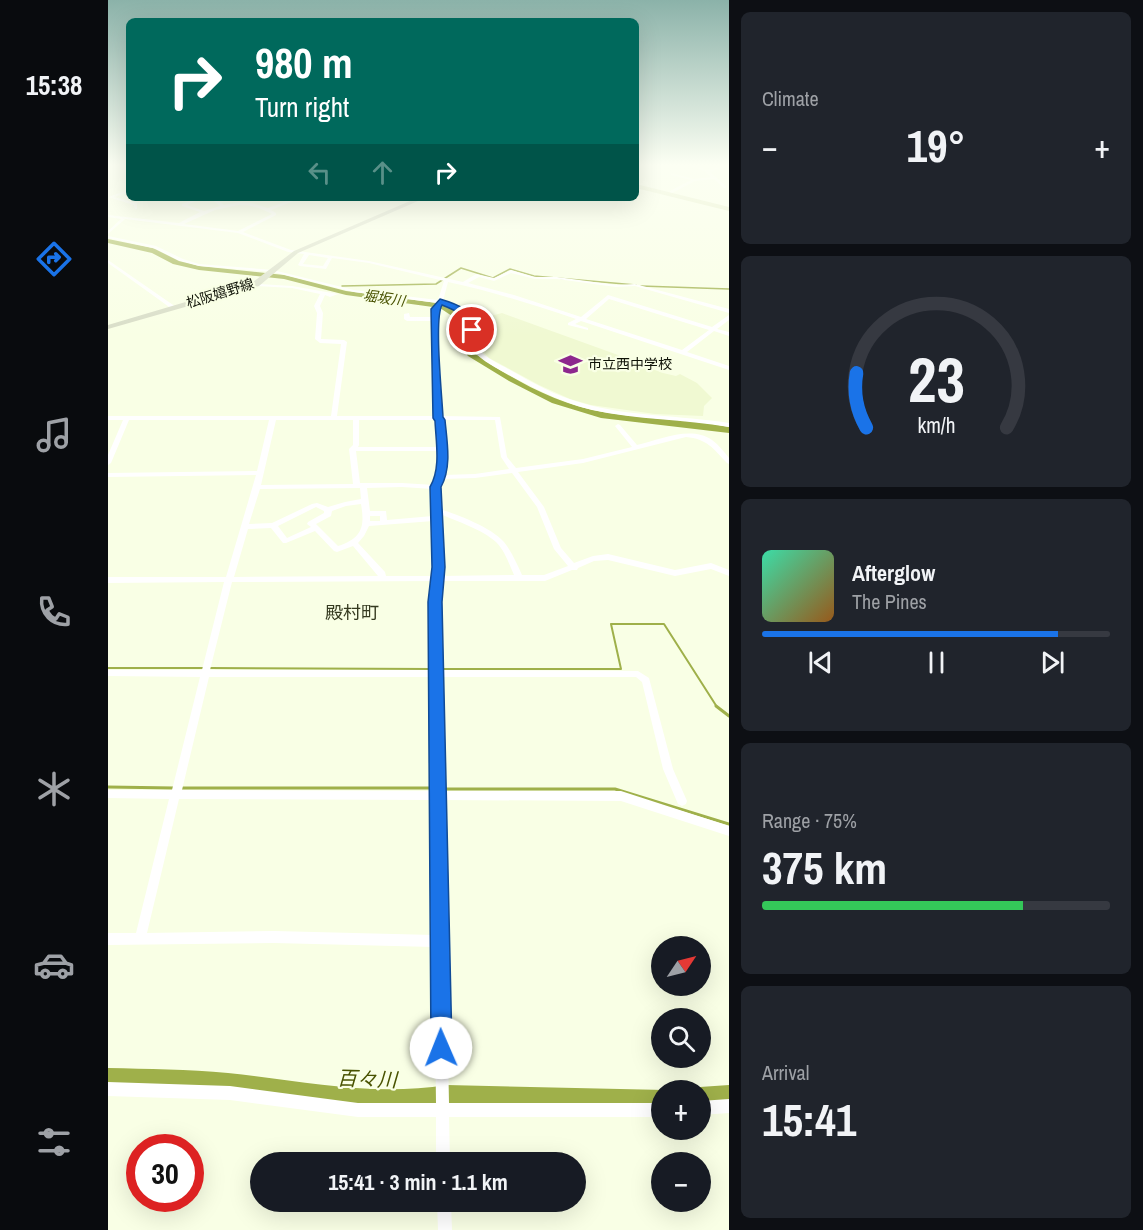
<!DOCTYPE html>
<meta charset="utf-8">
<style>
:root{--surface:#171b24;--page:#20242c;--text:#f1f3f6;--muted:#9ea1a6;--line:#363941;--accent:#1a73e8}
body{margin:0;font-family:"Archivo Narrow","Noto Sans JP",sans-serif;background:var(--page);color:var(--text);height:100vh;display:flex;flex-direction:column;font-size:22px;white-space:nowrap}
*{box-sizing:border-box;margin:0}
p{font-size:20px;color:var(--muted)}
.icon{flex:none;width:33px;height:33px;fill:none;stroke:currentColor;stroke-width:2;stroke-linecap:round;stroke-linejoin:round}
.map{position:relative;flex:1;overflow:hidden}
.side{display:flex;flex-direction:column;gap:12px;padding:12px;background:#0d0f14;width:414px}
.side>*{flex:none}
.top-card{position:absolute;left:18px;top:18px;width:513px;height:183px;border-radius:9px;box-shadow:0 6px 24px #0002;background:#00695c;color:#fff;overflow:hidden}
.needle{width:39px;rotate:55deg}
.fabs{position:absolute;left:543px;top:936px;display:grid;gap:12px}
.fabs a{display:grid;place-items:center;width:60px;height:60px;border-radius:50%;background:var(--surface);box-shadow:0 6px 24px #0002;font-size:30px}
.speed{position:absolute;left:18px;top:1134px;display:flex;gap:12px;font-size:30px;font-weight:700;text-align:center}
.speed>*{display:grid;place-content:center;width:78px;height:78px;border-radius:50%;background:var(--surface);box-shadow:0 6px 24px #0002;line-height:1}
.speed .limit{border:9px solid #d22;background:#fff;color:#111}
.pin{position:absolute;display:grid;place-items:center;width:51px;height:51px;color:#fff;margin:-26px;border:3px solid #fff;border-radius:50%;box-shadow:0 2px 6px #0007}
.me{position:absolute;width:66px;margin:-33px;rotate:359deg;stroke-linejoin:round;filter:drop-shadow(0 0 4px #0008)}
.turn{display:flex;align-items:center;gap:21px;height:126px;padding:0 30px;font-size:27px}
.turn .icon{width:78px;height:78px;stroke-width:2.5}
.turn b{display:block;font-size:42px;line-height:51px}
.lanes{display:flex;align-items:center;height:57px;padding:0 30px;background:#0003;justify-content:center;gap:30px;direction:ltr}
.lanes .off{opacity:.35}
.big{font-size:45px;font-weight:700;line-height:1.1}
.side .card{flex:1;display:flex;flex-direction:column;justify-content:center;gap:9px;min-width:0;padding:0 21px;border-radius:9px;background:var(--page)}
.side .dial{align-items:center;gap:0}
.dial svg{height:156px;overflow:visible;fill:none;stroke:var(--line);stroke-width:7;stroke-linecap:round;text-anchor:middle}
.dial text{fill:var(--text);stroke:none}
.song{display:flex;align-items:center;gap:18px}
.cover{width:72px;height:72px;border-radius:9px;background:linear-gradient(135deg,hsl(160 70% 55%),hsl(30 70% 35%))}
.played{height:6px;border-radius:3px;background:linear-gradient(90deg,var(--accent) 85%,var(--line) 85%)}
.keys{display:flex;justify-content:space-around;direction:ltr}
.heat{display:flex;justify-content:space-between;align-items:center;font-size:33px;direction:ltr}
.charge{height:9px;border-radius:4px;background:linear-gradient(90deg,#34c759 75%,var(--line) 0)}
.trip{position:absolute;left:142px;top:1152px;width:336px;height:60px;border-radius:30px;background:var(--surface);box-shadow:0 6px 24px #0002;font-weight:700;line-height:60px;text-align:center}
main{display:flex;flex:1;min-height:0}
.tab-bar{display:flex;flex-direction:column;width:108px;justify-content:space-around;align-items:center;background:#090b0e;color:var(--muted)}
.tab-bar .icon{width:42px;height:42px}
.tab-bar .on{color:var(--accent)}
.tab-bar b{font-size:27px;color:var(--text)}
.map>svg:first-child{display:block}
.built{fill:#f0f9d2}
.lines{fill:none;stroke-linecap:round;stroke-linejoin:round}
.stream-far2{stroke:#9fb04a;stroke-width:1.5}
.stream-far1{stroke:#9fb04a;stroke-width:2}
.stream{stroke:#9fb04a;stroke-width:3}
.river{fill:#9fb04a;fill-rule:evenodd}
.minor{fill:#fff;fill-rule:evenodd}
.secondary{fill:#d8ddc7;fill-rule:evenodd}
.primary{fill:#dde7b8;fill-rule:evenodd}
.route{fill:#1a73e8;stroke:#114b97;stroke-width:1.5}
.labels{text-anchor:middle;stroke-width:4.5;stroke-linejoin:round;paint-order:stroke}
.far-street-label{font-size:14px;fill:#0f1207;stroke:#f9ffe5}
.far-water-label{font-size:14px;font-style:italic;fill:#485201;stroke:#f9ffe5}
.far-poi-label{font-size:14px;fill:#0f1207;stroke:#f9ffe5;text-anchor:start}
.quarter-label{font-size:18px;fill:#353a20;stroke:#f9ffe5}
.near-water-label{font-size:20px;font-style:italic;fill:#485201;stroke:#f9ffe5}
</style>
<main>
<nav class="tab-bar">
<b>15:38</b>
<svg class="icon on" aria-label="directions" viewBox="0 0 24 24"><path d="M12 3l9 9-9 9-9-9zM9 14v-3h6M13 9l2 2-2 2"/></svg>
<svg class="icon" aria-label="music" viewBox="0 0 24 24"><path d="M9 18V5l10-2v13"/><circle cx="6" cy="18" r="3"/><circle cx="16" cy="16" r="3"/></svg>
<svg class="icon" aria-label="phone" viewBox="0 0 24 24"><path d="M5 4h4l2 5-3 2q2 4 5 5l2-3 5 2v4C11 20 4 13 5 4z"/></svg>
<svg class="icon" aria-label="climate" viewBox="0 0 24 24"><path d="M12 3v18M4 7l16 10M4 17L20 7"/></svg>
<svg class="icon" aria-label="car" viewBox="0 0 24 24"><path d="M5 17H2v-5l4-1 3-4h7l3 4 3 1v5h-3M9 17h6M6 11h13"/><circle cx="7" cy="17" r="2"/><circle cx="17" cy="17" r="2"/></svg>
<svg class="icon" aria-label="filters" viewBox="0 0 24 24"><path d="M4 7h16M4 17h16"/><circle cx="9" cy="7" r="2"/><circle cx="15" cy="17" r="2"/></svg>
</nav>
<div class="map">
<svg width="621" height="1230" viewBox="0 0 621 1230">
<rect width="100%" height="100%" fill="#f9ffe5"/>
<!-- built -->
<path class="built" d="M394,313L510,355L512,357L555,373L568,376L572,374L589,383L604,398L596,406L595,416L547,414L483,405L462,399L431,385L381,358L366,342L369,328L367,320Z"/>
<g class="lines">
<!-- stream-far2 -->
<path class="stream-far2" d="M234,286L328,284L353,268L385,278L402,269L426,276L528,285
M533,286L621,289"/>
<!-- stream-far1 -->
<path class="stream-far1" d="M0,668H96
M102,668L324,669
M330,669H513L503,624H556L609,707"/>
<!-- stream -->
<path class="stream" d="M608,706L621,716
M0,787L66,788
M72,788H327
M333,789H507L621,824"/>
<!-- river -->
<path class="river" d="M0,239L49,249L71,260L91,266L176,275L238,291L337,304C371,320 346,338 369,355C405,380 451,405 495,412C531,418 569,419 605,424L621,427V433L493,418L444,403L401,381L360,356L351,345L347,318L332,308L238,295L176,279L91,270L65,264L44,253L0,243Z
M0,1068C40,1069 80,1069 120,1073C195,1081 263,1097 339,1085L557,1090H554V1111L501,1112L339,1107L311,1111L256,1112L105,1093L0,1090Z
M621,1085V1107L592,1109V1090H584L592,1087Z"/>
<!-- minor -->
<path class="minor" d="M7,164H11L21,169V171Z
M587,164H591L588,166L600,170L621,164V165L602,172L618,186V188H616L606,179L587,181L564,193H562V191L583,180L563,175V173L586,179L603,177L596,171L582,166Z
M21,190V192L6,197L29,203V209H27L26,205L0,197Z
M81,198H87L90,200L79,205L96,211L112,206L102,198H107L116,205L131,202L144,203L160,208L187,198H193L163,210L168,213V215L135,232L183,250L261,261L355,282L368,274L386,278L403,270L427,277H449L508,285L527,284L621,309V313L527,286L508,287L449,279H427L403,273L386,281L371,277L360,283L406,295L473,317L500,295L604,327L621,315V320L609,329L621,332V336L606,331L579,352L621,366V370L473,321L467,324L480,328V330L460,325V323L468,319C426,305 383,291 340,282L335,301C348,302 368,312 368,328C368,333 366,337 366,343C372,356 390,363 402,370C425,383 448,396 474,403C521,417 572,415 621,423V427C576,419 529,420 484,410C457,403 431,391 407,378C393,370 375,363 365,350C358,342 362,337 362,329C363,314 345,305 333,304L330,309L333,416L392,417L399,457L408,468L475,459L524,447L507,426L510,424L512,425L529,445C552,440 582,425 604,440C611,445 616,452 621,458V464L619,463C605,448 599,439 578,437L475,463L410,472L436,507L453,548L466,563L485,556L500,554L567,570L603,563L621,570V576L603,569L567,576L500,560L486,561L470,568L469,570H464L437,581H333L331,602L332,670L530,671L541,678L565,769L579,801L578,804L574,806L570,804L555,769L534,682L528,677H333L335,791H513L621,826V836L513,801L335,800L341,1103H554V1117H341L342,1162H328V1117H250L122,1100L0,1096V1082L122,1086L250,1103H328L326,947L166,943L0,945V933H28L61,799L0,798V790H64L92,677L0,676V670H94L116,582L0,583V577H118L148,475L0,477V473L149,471L161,420H21L3,463L0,465V455L15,420H0V416H223L233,344L212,343L207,339L209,313L206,306L212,294L184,288L149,286V284H151L184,286L230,294L222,297L217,295L212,306L215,313L213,339L236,340L239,342L229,416H327L325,321H299L296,319V314L301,313L302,317H325L324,309L329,303L246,292L165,272L91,266L71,261L45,248L0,238V236L48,246L75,259L91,264L165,270L246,290L330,300L336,281L261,263L224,258L218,269L192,266L190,265L196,254L180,252L130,233L17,219L0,234V231L13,219L0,217V215L71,223L92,212L74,206V204L84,200ZM131,205C144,205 153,208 164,214L130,231L76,224L107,210ZM201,255L220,258L215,266L195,264ZM501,299L601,330L574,350L478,319ZM168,420H245V445L241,449L245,484L153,485ZM251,420H328L331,447H250L251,445ZM335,420H387L393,457L401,469L367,474L336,475L338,454ZM248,451H331C331,463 330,474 326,485L294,483H252ZM404,473L429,507L446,549L460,566L436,575H414C409,564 404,552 396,542C383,527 350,515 332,509L331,487L335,479L367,478ZM294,487L325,489V516L279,520L278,511H262L259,488ZM252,488L253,499L237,502L220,507L209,503L204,504L164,523L141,524L152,489ZM253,504C257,527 254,538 230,546L208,524L223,516L224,511L238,506ZM208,507L216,511V513L200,522L199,524L203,527L179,538L170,526ZM332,514C349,521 375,530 388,542C397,551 401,564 406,575L333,576ZM262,516H272V521H262ZM325,521V576H278L277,572L250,543L256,536L261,526ZM163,528L175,543H178L207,531L226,551L229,552L245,546L270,576L126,577L140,529ZM325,581L323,602L324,670H102L124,582ZM101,677H324L325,791L74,790ZM71,799L325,800L326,935L166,931L39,933Z
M291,198H297L308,202L306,203Z
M0,260L68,307V309H64L0,263Z
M621,1099V1113L592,1115V1101Z
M329,1202H343L344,1230H330Z"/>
<!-- secondary -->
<path class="secondary" d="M309,198H317L190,253L151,286L0,329V325L145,282L186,251Z"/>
<!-- primary -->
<path class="primary" d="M528,184L621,207V211L528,188Z"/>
</g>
<!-- sky -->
<linearGradient id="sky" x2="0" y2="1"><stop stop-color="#8bb2a9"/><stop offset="0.49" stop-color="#fcfff3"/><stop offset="1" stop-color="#fcfff3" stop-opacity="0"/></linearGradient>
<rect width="621" height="336" fill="url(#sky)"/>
<!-- route -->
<path class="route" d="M332,299C349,304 366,310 369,330L361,332C355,314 352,312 334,305C326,319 334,396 335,417L337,420C339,442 344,467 333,487L337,567L334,602L344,1048L341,1055L333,1058L326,1055L323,1048L320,602L324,567L322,487C333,468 328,443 327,421L325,418L323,309Z"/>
<!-- icons -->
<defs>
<symbol id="school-bare" viewBox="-9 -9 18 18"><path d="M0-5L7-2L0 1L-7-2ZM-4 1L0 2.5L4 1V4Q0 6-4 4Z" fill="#8d278e" stroke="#f9ffe5" stroke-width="2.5" paint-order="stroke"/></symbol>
</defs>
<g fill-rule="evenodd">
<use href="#school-bare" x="446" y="348" width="33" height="33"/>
</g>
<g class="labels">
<!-- far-street labels -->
<g class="far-street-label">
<text transform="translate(112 293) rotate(-17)" y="5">松阪嬉野線</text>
</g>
<!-- far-water labels -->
<g class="far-water-label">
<text transform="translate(276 298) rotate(8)" y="5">堀坂川</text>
</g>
<!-- far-poi labels -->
<g class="far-poi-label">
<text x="480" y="369">市立西中学校</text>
</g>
<!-- quarter labels -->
<g class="quarter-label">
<text x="244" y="619">殿村町</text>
</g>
<!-- near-water labels -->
<g class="near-water-label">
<text transform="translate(259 1079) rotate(2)" y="7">百々川</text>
</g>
</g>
</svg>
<div class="fabs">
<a><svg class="needle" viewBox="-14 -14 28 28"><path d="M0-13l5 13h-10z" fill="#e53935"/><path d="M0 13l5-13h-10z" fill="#9ea1a6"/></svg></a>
<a><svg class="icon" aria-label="search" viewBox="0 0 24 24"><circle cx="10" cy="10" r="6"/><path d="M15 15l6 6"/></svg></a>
<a>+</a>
<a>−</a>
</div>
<div class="speed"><div class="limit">30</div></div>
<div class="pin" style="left:364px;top:330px;background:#d93025"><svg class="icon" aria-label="arrive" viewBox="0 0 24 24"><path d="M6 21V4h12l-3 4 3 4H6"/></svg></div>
<svg class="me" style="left:333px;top:1048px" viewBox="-20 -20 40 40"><circle r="19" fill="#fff"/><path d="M0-13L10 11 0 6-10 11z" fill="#1a73e8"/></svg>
<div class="trip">15:41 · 3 min · 1.1 km</div>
<div class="top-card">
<div class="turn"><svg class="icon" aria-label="right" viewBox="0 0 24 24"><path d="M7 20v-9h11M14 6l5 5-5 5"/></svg><div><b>980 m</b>Turn right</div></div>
<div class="lanes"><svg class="icon off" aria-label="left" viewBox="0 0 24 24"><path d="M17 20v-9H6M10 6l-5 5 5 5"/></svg><svg class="icon off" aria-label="ahead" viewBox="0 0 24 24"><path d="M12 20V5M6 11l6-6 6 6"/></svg><svg class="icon" aria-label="right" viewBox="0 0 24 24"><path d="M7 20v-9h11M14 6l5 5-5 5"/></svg></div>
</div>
</div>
<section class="side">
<div class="card"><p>Climate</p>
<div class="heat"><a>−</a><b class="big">19°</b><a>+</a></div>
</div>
<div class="card dial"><svg viewBox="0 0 100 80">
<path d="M14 69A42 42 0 1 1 86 69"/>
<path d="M14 69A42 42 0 0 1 9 41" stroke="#1a73e8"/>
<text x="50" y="56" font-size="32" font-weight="700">23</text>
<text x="50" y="72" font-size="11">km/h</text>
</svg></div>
<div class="card">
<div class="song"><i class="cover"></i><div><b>Afterglow</b><p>The Pines</p></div></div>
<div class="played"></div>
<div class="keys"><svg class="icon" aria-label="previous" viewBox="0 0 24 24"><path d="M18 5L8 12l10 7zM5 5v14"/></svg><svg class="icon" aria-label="pause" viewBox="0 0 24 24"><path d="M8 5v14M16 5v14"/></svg><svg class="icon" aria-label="next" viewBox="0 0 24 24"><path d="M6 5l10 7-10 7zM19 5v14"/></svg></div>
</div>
<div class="card"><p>Range · 75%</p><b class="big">375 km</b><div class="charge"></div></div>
<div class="card"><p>Arrival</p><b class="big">15:41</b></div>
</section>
</main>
